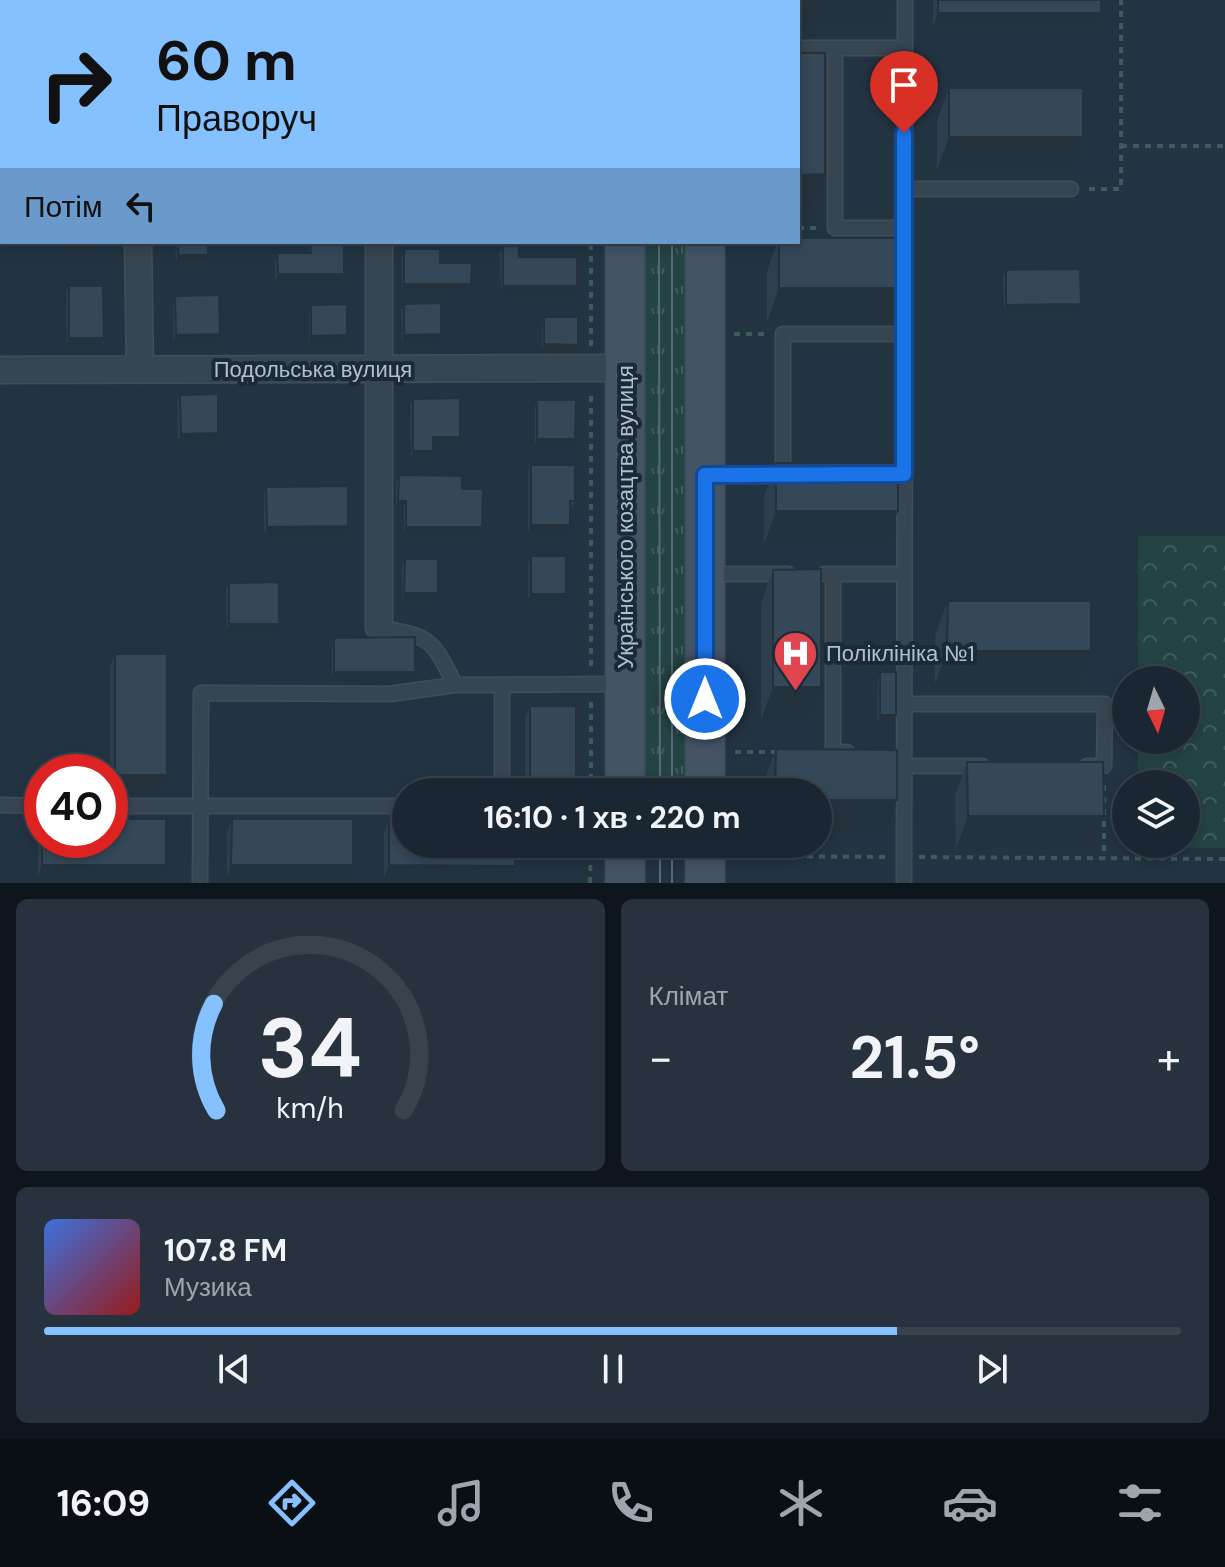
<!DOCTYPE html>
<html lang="uk">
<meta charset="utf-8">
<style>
:root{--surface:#1a2632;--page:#27323e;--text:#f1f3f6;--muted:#9fa5ac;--line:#38434d;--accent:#85c1ff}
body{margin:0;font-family:"DM Sans",sans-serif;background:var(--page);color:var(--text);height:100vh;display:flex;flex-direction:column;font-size:30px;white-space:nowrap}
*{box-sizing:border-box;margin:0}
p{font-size:26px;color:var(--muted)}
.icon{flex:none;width:44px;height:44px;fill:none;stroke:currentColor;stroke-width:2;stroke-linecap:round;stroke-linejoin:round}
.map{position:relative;height:883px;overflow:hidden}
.details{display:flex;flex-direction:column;gap:16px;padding:16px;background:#0e151c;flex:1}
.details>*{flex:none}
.banner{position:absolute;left:0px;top:0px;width:800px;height:244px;box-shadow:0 4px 12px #0003,0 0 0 2px var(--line);background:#85c1ff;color:#111;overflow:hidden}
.needle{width:52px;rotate:175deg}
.fabs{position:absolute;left:1112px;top:666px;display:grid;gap:16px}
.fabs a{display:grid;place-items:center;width:88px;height:88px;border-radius:50%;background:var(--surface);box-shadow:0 4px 12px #0003,0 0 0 2px var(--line);font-size:40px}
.speed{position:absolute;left:24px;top:754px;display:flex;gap:16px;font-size:40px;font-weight:700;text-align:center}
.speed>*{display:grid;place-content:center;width:104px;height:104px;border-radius:50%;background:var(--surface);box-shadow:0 4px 12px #0003,0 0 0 2px var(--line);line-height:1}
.speed .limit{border:12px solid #d22;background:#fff;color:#111}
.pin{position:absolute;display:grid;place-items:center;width:68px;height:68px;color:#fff;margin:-82px -34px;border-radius:50% 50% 50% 0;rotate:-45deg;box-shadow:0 0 8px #0007}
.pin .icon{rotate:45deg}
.me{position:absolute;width:88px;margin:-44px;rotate:0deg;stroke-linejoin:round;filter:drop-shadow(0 0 6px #0008)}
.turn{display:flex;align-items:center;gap:28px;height:168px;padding:0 24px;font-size:36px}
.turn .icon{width:104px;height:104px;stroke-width:2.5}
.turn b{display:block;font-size:56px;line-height:68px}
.then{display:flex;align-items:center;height:76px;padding:0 24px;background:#0003;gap:16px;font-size:30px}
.big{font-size:60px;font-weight:700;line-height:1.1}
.details .widget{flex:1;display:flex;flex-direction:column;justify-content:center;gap:12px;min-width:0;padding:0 28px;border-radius:12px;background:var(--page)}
.details .dial{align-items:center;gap:0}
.dial svg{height:208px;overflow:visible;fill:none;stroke:var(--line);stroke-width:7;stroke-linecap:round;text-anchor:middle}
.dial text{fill:var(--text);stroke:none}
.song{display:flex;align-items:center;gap:24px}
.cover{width:96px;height:96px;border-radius:12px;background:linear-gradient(135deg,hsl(220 70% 55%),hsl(0 70% 35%))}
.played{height:8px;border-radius:4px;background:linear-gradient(90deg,var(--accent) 75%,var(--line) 75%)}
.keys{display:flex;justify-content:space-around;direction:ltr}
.heat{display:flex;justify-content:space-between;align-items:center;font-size:44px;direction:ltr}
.details .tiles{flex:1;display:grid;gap:16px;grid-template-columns:1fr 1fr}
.widget:last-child{grid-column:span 2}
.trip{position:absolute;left:392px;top:778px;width:440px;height:80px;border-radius:40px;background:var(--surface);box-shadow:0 4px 12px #0003,0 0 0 2px var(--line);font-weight:700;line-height:80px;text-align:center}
.tabs{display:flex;height:128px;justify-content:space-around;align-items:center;background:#0a0f14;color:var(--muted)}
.tabs .icon{width:56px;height:56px}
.tabs .on{color:var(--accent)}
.tabs b{font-size:36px;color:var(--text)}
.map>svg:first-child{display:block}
.grass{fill:url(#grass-tufts)}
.forest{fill:url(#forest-crowns)}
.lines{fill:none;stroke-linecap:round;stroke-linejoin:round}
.lane-casing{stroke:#404e5b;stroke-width:17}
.street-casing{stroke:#404e5b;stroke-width:29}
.secondary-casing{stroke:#404e5b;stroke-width:41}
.path{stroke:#3d5b5a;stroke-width:4;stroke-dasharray:6 6;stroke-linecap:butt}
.lane{stroke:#374551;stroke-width:14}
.street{stroke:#374551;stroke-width:26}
.secondary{stroke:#445465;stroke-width:38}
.tram{stroke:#586979;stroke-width:2}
.wall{fill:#2d3e4c}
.shaded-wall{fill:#24323e}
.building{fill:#344858;stroke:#24323e;stroke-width:2}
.route-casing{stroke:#114b97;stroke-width:20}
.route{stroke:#1a73e8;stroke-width:14}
.labels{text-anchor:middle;stroke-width:8;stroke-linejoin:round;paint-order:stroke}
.street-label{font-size:22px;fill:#b3bfcc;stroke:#1c2a37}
.poi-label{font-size:22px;fill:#b3bfcc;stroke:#1c2a37;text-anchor:start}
</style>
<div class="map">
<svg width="1225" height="883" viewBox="0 0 1225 883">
<defs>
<pattern id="grass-tufts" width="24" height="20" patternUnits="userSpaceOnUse" patternTransform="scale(2)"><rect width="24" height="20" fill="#244343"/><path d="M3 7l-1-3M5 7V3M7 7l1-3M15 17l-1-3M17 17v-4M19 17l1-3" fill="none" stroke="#415c5d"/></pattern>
<pattern id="forest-crowns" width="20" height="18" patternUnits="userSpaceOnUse" patternTransform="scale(2)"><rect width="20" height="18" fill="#244343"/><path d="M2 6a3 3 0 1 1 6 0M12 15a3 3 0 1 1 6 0" fill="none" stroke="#415c5d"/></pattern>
</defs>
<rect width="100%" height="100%" fill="#223342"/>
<!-- grass -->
<path class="grass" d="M633,242H698V792H632Z"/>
<!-- forest -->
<path class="forest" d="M1138,536H1225V848H1138V844H1186V784H1138V740H1186V680H1138Z"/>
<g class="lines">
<defs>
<path id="lane" d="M905,0V256
M798,48H904
M835,48V228H905
M904,189H1071
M783,474V334H905
M705,475L788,474
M705,574H788
M825,574H904
M833,574V752H847
M379,627C431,637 432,638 455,685
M905,704H1105L1104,766H1087
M904,766H982
M502,792V685
M0,805L42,806
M110,806H406
M200,883L201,693L389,694L455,685L625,684
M904,883L905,276"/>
<path id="street" d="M136,0V2
M378,0V2
M138,242L140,370
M379,242V627
M0,370L625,368"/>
<path id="secondary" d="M705,0V2
M626,2V0
M705,242V792
M625,792V242
M705,844V883
M625,883V844"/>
</defs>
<!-- lane casing -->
<use href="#lane" class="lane-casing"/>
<!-- street casing -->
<use href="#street" class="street-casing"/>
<!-- secondary casing -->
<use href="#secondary" class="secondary-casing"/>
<!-- path -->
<path class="path" d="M591,2V0
M1121,146H1225
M1089,189H1121V0
M798,228H816
M734,334H765
M591,346V242
M591,666V390
M735,752H779
M1104,785V858
M591,792V702
M735,856L887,857
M919,857L1225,859
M590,883L591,844"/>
<!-- lane -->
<use href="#lane" class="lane"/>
<!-- street -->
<use href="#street" class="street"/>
<!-- secondary -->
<use href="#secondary" class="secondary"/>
<!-- tram -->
<path class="tram" d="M659,0V2
M673,2V0
M659,242L660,792
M672,792V242
M660,883V844
M672,883V844"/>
</g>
<!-- wall -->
<path class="wall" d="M933,0H1101V13L1096,25L933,26Z
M949,88L1071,170H937V121Z
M175,242H208L206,261L176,262Z
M309,242H344L342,280L275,281V260L277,253H308Z
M777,242H798L907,288L895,322H767V271Z
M503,246L519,257L577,286L575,293H501L500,253Z
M404,249L440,263L471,284L469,291H402V256Z
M1006,270L1078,310L1004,311L1003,276Z
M69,286L101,344H67L66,292Z
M175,296L220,334L218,341L173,342V303Z
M404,304L439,341H402L401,310Z
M311,305L345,342H309V311Z
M544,317L576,351H542V323Z
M180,395L216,440H178L177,401Z
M413,399L460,437L458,443H433V451L430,457H411L410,405Z
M537,400L573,445H535V407Z
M776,463L886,544H764V496Z
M531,465L575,501L573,507H570L568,532H528V472Z
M399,475L462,489L482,527L480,533H404V507H396V482Z
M266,487L346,533L264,534V493Z
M531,556L563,600H528V563Z
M405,559L438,593L436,600H402V566Z
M773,570L809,720H761V603Z
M229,583L279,624L277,630L227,631L226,589Z
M948,601L1091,651L1079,684H935V635Z
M334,638L413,678L332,679V644Z
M115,654L162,788H110V667Z
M880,672L896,715L894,722H877L878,678Z
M530,706L576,792H525V719Z
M776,749L885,834L818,792H763V783Z
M967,762L1104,816L1092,850L956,849L955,796Z
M232,819L353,865L348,878H227V832Z
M389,819L515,866L510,878H384V832Z
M42,820L161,877H38V831Z"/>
<!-- shaded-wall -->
<path class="shaded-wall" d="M773,0H895L886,25H798V2H773Z
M938,13H1101L1096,25L933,26Z
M949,137H1083L1071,170H937Z
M825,174L813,207L798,208V175Z
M101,244L99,251H66L68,245Z
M178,255H208L206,261L176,262Z
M278,274H344L342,280L275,281Z
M404,284H471L469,291H402Z
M503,286H577L575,293H501Z
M779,288H907L895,322H767Z
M1081,304L1078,310L1004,311L1006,305Z
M220,334L218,341L173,342L176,335Z
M441,334L439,341H402L404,335Z
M347,335L345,342H309L311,336Z
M69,338H104L101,344H67Z
M544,344L578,345L576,351H542Z
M218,433L216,440H178L181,434Z
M433,437H460L458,443H431Z
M537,439H575L573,445H535Z
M413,451H433L430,457H411Z
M398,501H406L404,507H396Z
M776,511H898L886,544H764Z
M531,525H570L568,532H528Z
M348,526L346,533L264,534L267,527Z
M406,527H482L480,533H404Z
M404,593H438L436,600H402Z
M531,594H566L563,600H528Z
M229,624H279L277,630L227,631Z
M947,651H1091L1079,684H935Z
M334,672H415L413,678L332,679Z
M773,687H821L809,720H761Z
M880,715H896L894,722H877Z
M115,775H167L162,788H110Z
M818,800H897L885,834L818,833Z
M968,816H1104L1092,850L956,849Z
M42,865H166L161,877H38Z
M231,865H353L348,878H227Z
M389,865L515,866L510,878H384Z"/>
<!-- building -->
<path class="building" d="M180,0H221V2H180Z
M938,0H1101V13H938Z
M798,53H825V174L798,175Z
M949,88H1083V137H949Z
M798,238H907V288H779V242H798Z
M68,242H101V244L68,245Z
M178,242H208V255H178Z
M310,242H344V274H278L277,253H311Z
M503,246H519V257H577V286H503Z
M404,249H440V263H472L471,284H404Z
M1080,269L1081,304L1006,305V270Z
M69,286H103L104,338H69Z
M219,295L220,334L176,335L175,296Z
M441,303V334L404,335V304Z
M347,304V335L311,336V305Z
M544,317H578V345L544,344Z
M218,394V433L181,434L180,395Z
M460,398V437H433V451H413V399Z
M537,400H576L575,439H537Z
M776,463H898V511H776Z
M531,465H575V501H570V525H531Z
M399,475L462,476V489H483L482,527H406V501H398Z
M348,486V526L267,527L266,487Z
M531,556H566V594H531Z
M405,559H438V593H404Z
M821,569V687H773V570Z
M279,582V624H229V583Z
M948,601H1091V651H947Z
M415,637V672H334V638Z
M115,654H167V775H115Z
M880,672H896V715H880Z
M530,706H576V792H530Z
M776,749L897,750V800H818V792H775Z
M967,762H1103L1104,816H968Z
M110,819H166V865H42V840H110Z
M232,819H353V865H231Z
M389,819H406V844H515V866L389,865Z"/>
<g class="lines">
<defs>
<path id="route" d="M705,699V475L904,474V133"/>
</defs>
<!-- route casing -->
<use href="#route" class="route-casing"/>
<!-- route -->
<use href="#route" class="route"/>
</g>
<!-- icons -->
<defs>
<symbol id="hospital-pin" viewBox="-11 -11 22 30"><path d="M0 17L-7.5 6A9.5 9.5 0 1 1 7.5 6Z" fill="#e0444e" stroke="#1c2a37"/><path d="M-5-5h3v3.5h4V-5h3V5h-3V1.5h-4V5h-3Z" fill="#fff"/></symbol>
</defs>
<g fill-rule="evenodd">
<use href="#hospital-pin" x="770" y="628" width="51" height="69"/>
</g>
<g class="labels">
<!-- street labels -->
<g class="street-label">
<text x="313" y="377">Подольська вулиця</text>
<text transform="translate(625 517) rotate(-90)" y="8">Українського козацтва вулиця</text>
</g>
<!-- poi labels -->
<g class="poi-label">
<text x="826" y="661">Поліклініка №1</text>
</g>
</g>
</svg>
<div class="fabs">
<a><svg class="needle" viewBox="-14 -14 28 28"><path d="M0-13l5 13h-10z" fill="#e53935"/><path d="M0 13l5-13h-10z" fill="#9fa5ac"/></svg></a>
<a><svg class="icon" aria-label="layers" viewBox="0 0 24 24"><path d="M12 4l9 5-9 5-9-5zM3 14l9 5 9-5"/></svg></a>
</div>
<div class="speed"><div class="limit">40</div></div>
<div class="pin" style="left:904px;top:133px;background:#d93025"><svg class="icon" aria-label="arrive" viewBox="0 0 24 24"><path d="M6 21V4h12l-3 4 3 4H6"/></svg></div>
<svg class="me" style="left:705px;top:699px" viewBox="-20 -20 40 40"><circle r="17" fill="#1a73e8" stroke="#fff" stroke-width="3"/><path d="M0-11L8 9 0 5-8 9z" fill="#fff"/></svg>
<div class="trip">16:10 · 1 хв · 220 m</div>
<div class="banner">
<div class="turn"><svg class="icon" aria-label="right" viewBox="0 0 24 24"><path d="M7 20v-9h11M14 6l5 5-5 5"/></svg><div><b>60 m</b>Праворуч</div></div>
<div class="then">Потім<svg class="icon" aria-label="left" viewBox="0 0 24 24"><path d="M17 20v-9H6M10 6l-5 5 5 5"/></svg></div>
</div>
</div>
<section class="details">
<div class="tiles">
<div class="widget dial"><svg viewBox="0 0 100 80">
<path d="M14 69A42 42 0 1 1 86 69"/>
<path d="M14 69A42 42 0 0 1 13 28" stroke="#85c1ff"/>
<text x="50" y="56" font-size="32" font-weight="700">34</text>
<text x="50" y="72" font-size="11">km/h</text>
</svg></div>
<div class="widget"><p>Клімат</p>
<div class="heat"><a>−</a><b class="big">21.5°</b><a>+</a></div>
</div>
<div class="widget">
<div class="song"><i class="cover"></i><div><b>107.8 FM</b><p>Музика</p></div></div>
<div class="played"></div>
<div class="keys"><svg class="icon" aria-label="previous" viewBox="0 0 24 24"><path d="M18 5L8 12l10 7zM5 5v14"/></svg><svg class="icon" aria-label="pause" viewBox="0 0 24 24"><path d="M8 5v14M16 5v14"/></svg><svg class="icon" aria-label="next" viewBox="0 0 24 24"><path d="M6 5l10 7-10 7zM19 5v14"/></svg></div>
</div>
</div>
</section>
<nav class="tabs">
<b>16:09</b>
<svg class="icon on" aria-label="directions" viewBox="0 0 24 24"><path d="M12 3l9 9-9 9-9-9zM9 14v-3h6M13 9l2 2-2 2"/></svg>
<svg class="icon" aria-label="music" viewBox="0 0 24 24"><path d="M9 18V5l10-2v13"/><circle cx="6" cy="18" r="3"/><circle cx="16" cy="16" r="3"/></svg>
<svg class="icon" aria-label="phone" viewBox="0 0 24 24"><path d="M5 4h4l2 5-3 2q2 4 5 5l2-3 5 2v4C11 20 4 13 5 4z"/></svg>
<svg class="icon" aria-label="climate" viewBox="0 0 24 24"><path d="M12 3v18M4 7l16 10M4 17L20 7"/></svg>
<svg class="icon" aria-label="car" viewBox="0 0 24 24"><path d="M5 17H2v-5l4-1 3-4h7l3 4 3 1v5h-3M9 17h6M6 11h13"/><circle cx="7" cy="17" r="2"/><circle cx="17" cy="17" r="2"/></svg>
<svg class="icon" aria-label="filters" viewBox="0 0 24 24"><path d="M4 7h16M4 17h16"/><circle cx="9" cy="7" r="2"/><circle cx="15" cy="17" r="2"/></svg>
</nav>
